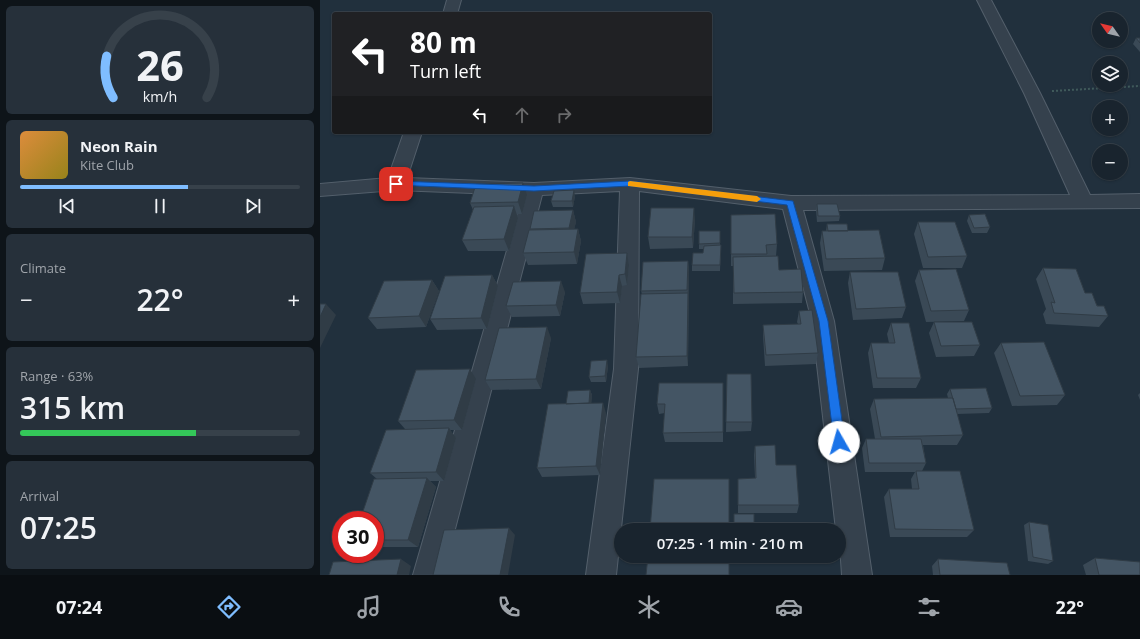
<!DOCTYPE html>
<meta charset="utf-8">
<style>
:root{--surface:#19242e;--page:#26303a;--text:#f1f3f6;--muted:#9fa4aa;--line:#37414a;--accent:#7fbdff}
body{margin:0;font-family:"Open Sans",sans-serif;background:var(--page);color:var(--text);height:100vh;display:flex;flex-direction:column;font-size:15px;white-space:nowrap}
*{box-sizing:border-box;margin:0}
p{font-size:13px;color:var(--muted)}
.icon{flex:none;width:22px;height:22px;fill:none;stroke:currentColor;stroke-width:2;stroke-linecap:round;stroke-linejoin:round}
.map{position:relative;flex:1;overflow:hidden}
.details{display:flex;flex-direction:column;gap:6px;padding:6px;background:#0e1419;width:320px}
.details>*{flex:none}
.hud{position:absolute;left:12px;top:12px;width:380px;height:122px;border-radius:4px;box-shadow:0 1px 3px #0004,0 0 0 1px var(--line);background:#202124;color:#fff;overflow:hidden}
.needle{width:26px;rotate:304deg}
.fabs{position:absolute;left:772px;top:12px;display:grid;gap:8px}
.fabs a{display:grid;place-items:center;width:36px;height:36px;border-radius:50%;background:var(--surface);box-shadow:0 1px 3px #0004,0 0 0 1px var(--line);font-size:20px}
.speed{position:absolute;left:12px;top:511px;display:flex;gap:8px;font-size:20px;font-weight:700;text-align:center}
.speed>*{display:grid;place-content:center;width:52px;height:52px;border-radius:50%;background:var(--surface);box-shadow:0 1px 3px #0004,0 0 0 1px var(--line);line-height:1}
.speed .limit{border:6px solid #d22;background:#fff;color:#111}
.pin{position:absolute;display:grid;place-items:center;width:34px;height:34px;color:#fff;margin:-17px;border-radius:8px;box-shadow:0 2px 6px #0006}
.me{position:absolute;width:44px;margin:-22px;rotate:353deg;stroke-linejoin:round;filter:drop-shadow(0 0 3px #0008)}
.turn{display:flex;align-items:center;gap:14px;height:84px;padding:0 12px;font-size:18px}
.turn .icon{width:52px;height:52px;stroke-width:2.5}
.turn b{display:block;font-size:28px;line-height:34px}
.lanes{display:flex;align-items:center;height:38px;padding:0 12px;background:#0003;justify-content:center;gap:20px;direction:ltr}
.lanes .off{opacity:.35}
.big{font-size:30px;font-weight:600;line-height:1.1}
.details .card{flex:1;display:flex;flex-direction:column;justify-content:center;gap:6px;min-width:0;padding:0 14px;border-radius:6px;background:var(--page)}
.details .dial{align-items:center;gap:0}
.dial svg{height:104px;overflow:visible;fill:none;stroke:var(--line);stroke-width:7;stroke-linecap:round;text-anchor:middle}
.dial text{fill:var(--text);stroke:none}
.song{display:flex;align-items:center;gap:12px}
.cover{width:48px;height:48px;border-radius:6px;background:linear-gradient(135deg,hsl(30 70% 55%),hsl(50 70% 35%))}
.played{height:4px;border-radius:2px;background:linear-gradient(90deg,var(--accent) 60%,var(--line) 60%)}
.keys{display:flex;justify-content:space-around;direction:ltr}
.heat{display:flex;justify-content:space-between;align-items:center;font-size:22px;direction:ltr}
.charge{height:6px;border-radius:3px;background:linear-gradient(90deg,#34c759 63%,var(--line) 0)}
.trip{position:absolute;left:294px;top:523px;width:232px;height:40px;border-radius:20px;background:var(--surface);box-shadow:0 1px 3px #0004,0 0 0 1px var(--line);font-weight:600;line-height:40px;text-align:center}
.tabs{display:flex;height:64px;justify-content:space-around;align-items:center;background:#0a0e12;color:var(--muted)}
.tabs .icon{width:28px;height:28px}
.tabs .active{color:var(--accent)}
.tabs b{font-size:18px;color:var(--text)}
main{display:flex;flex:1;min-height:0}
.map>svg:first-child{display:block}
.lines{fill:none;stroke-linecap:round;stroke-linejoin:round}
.minor-casing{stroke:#535f6b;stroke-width:2}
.path{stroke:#405a5b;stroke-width:2;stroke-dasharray:2 2;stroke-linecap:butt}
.minor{fill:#35414d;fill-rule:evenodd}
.wall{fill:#3a4956}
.shaded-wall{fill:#303c46}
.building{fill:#445564;stroke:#303c46}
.route{fill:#1a73e8;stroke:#114b97}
.slow{fill:#f59e0b}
</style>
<main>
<section class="details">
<div class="card dial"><svg viewBox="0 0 100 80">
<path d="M14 69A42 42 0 1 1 86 69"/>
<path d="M14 69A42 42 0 0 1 9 37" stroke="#7fbdff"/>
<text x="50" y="56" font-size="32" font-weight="700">26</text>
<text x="50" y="72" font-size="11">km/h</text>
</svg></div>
<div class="card">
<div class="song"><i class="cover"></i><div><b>Neon Rain</b><p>Kite Club</p></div></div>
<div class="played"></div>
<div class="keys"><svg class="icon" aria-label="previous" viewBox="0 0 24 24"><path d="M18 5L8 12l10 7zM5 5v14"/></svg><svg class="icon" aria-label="pause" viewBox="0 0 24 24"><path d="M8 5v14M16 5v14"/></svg><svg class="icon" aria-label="next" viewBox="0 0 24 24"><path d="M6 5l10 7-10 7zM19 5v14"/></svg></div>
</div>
<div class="card"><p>Climate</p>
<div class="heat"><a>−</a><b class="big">22°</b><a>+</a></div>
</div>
<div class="card"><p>Range · 63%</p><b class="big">315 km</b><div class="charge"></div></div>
<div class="card"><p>Arrival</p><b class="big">07:25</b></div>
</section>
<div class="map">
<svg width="820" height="575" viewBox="0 0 820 575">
<rect width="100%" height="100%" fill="#21303d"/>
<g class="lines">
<defs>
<path id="minor" d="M127,0H141L137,14H123Z
M657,0H671L720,93L770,195L820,194V208L483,210L514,321L552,575H522L519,530H516L492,321L463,209L319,191L318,369L296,575H266L294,369L300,191L222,195L123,575H93L203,195L76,190L0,196V184L68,178L84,132H102L87,178L214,183L310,178L471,196L750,195L704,93Z"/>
</defs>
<!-- minor casing -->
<use href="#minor" class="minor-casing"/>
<!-- path -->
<path class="path" d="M732,91L820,86"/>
<!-- minor -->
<use href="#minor" class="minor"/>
</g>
<!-- wall -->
<path class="wall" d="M816,38H820V52L813,44Z
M207,195L202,214H197L198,218L189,251H148L142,240L153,210L150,203Z
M255,196L253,207H233L231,201Z
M497,204L520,216L519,221L497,222L496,210Z
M253,210L256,222L254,229H258L261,241L257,264L208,265L203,253L210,230V229Z
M411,215L457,244L456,256H446V257L459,270L483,292L482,303L413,304V266H411Z
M649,215L670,227L667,233H652L647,221Z
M375,219L373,248L330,249L328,237Z
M598,222L647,256L642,268H603L594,234Z
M507,224L528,231L565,258L562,270L504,271L500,243L502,231H506Z
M400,231V245H401L400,271H372V265L383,253V249H379V244Z
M307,253L309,265L307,285L302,286L300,303L263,304L260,293Z
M368,261L369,272L368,366L319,368L316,357L322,294L321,291Z
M723,268L765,293L788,316L779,327L726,324L723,314L726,309L716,279Z
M599,270L649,310L644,321L606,322L595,281Z
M530,272L586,307L582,318L533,320L528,283Z
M172,275L178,286L167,329L117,330L110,319Z
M112,280L119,291L106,327L57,329L48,318Z
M245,292L240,316L192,317L186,306Z
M479,311L498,353L496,364L445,366L443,336V325L478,324L477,322Z
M614,322L660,345L654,356L616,357L609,333Z
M571,323L601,378L596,388H553L548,353L551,343H569L567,334Z
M231,338L221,389L171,390L165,380Z
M681,343L745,395L737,405L692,406L674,353Z
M288,366L286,382H271L269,377Z
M407,374L432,422L431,431L406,432Z
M156,379L142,430H130L136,438L124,481H110L116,487L98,547H55V520L57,479L50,473L85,429L78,421Z
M403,383V442H345L343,433L345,413L339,414L337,404Z
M630,389L672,408L669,413L637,414L643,435L637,445H603L606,463L602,471L654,530L647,537H570L564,497L569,489H592L591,479L595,472H545L542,448L546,439H555L550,409L554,399L628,398L627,394Z
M270,390L272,395L271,403L286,413L280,475L222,477L217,468L246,404Z
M820,393V400L818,395Z
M435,446L456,465L479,505L477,513H418V479L435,478L434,455Z
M709,522L733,561L728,564L708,561L704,525Z
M775,558L820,575H766L763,565Z
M618,559L690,575H613L612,566Z"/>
<!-- shaded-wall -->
<path class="shaded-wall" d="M203,183L207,195L202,214L198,202Z
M254,190L255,196L253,207L252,201Z
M194,206L198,218L189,251L184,239Z
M374,208L375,219L373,248L372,237Z
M253,210L256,222L252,239L249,228Z
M258,229L261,241L257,264L254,252Z
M307,253L309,265L307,285L305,274Z
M368,261L369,272L368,366L367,356Z
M172,275L178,286L167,329L161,318Z
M299,275L302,286L300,303L297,292Z
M112,280L119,291L106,327L99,316Z
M241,281L245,292L240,316L236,305Z
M6,304L16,315L0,348V317Z
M227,327L231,338L221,389L216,379Z
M287,360L288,366L286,382L285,376Z
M150,369L156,379L142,430L134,420Z
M270,390L272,395L271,408L269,403Z
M283,403L286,413L280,475L276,466Z
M129,428L136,438L124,481L116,472Z
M107,478L116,487L98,547L88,540Z
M189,528L195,535L188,575H180Z
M81,559L91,566L89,575H77Z"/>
<!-- building -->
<path class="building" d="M816,38H820V43Z
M203,183L198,202L150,203L156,184Z
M254,190L252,201H231L234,191Z
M497,204H517L520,216H498Z
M194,206L184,239L142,240L154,207Z
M331,208H374L372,237H328Z
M253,210L249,228L210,229L214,211Z
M455,214L457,244L446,245L447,254H411V215Z
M665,214L670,227L654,228L649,215Z
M598,222H635L647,256L608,257Z
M507,224H527L528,231H508Z
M258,229L254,252L203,253L209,230Z
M559,230L565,258L506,259L502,231Z
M379,231H400V243L379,244Z
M401,245L400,265H372L373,253H383L384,246Z
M307,253L305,274L299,275L297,292L260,293L266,254Z
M458,256L459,270L481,269L483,292L414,293L413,257Z
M368,261L367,290L321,291L323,262Z
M723,268L756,269L765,293H772L777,306H784L788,316L734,313L731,302L735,303Z
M636,269L649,310L611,311L599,270Z
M530,272H578L586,307L536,309Z
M172,275L161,318L110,319L125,276Z
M112,280L99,316L48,318L64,281Z
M241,281L236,305L186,306L193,282Z
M368,293L367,356L316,357L321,294Z
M0,304H6L0,317Z
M492,310L498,353L446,355L443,325L481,324L479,311Z
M614,322H652L660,345L621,346Z
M571,323H589L601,378H557L551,343H575Z
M227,327L216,379L165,380L179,328Z
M724,342L745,395L700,396L681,343Z
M287,360L285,376L269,377L271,361Z
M150,369L134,420L78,421L96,370Z
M407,374H431L432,422H406Z
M339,383H403V432L343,433L345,404H337Z
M666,388L672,408L636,409L630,389Z
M270,390L269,403L246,404L248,391Z
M633,398L643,435L561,437L554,399Z
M283,403L276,466L217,468L228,404Z
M129,428L116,472L50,473L66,430Z
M546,439H601L606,463H549Z
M455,445L456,465H476L479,505H418V479L436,478L435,446Z
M596,471H640L654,530L575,529L569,489H599Z
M107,478L88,540H55V520H40L54,479Z
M334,479H409V530H330Z
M414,514H434V530H414Z
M709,522L728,525L733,561L713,557Z
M189,528L180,575H113L124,530Z
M328,556H409V575H326Z
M775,558L820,562V575H779Z
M81,559L77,575H9L13,562Z
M618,559L687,563L690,575H620Z"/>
<!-- route -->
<path class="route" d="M76,181L214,186L310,181L473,201L508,321L525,442L523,446L519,447L515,446L514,442L499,321L467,205L310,186L214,191L74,185V182Z"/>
<!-- slow -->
<path class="slow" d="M310,181L437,196L441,199L437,202L308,186V182Z"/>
</svg>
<div class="fabs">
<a><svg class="needle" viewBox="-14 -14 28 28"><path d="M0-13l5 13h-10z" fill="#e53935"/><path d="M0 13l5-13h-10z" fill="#9fa4aa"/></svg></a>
<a><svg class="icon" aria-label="layers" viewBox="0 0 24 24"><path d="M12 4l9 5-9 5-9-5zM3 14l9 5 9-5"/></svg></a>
<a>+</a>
<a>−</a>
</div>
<div class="speed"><div class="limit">30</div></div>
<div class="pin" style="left:76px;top:184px;background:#d93025"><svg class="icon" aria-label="arrive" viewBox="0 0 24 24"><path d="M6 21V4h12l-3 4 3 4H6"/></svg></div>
<svg class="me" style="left:519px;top:442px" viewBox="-20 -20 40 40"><circle r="19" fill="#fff"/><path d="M0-13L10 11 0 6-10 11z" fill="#1a73e8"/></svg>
<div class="trip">07:25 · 1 min · 210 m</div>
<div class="hud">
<div class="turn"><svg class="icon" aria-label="left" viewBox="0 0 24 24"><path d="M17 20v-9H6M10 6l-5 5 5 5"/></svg><div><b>80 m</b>Turn left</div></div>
<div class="lanes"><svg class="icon" aria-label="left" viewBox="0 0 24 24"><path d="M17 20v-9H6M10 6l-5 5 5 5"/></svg><svg class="icon off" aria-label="ahead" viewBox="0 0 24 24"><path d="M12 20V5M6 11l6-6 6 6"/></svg><svg class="icon off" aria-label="right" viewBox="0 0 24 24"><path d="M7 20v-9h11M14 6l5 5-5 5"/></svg></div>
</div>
</div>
</main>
<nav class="tabs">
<b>07:24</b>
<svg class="icon active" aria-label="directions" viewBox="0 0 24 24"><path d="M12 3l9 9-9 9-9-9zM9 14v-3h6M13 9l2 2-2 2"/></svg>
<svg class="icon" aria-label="music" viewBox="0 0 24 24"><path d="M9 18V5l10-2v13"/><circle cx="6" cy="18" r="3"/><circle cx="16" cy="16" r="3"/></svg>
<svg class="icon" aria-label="phone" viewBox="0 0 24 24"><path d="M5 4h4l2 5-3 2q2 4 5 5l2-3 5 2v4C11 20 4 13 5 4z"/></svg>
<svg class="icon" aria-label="climate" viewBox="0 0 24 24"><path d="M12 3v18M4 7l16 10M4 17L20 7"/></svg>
<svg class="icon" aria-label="car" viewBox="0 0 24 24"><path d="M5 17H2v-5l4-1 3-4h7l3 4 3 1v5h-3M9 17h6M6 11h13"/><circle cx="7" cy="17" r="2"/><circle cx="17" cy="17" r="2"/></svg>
<svg class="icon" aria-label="filters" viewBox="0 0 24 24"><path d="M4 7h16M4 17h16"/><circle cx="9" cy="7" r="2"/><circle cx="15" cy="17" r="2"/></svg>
<b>22°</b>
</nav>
